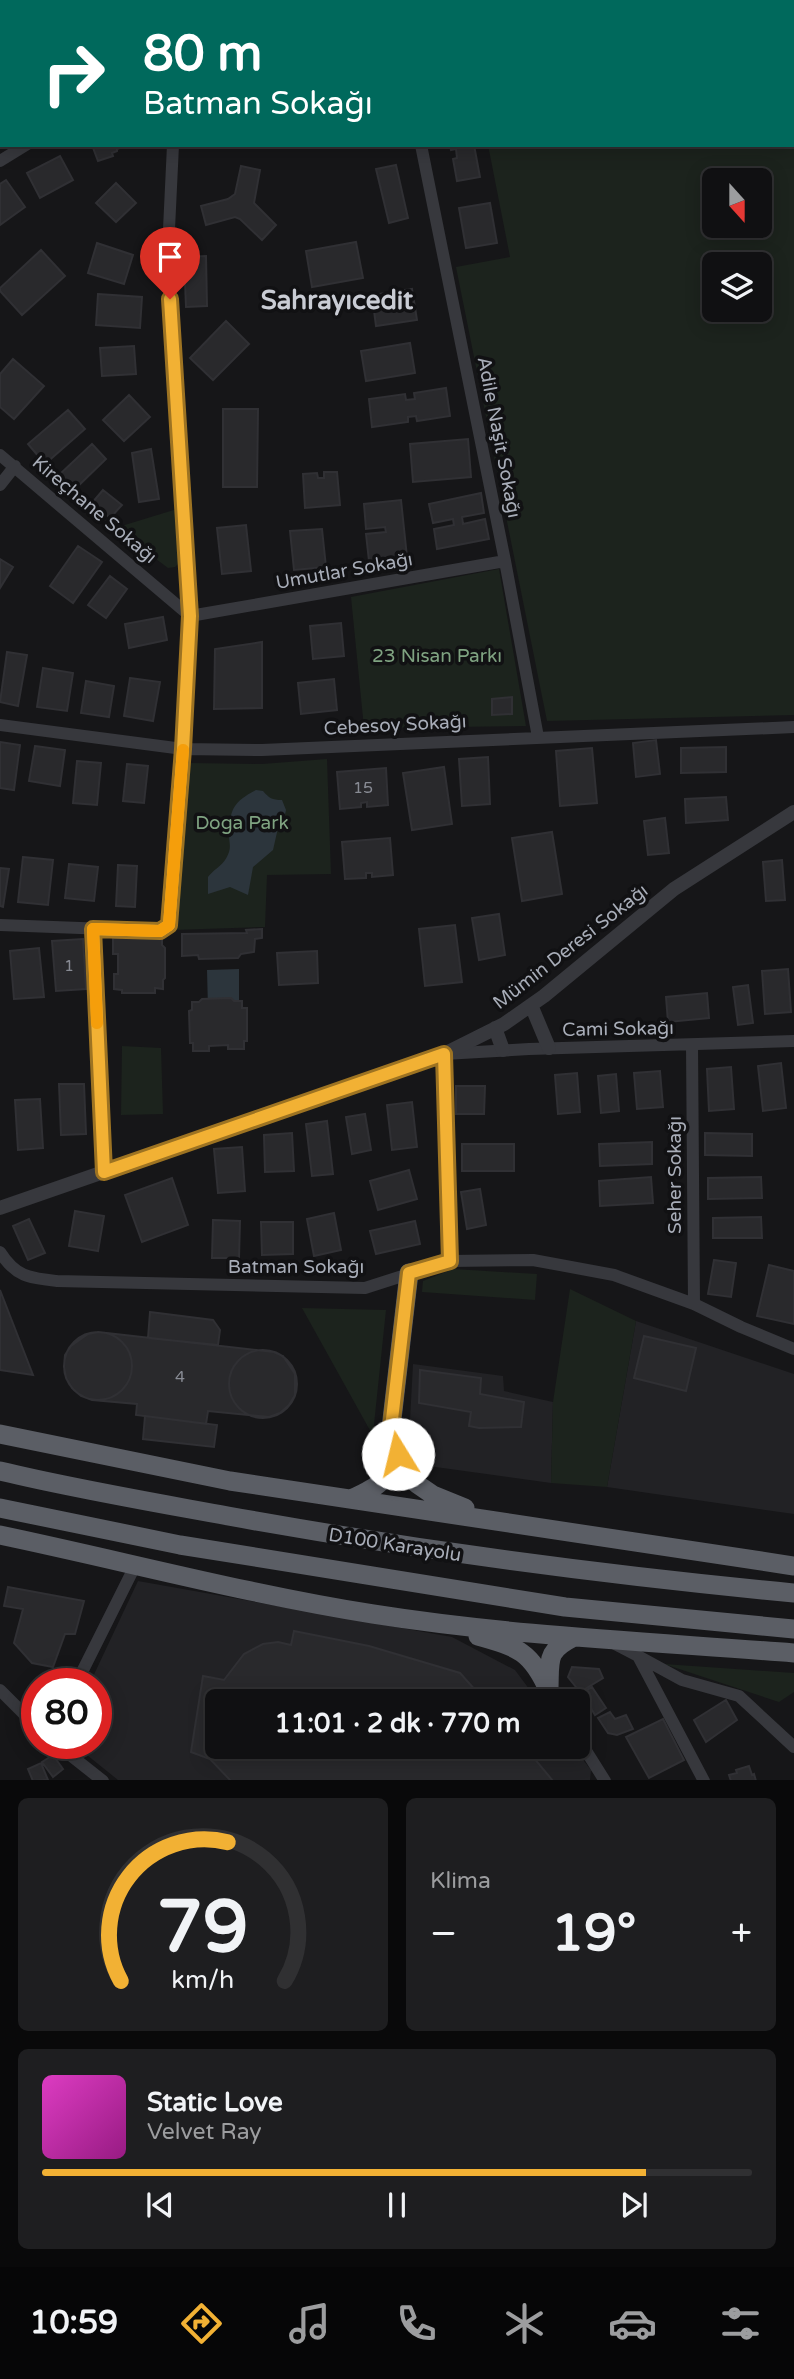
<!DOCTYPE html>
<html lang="tr">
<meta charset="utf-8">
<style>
:root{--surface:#101012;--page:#1e1e20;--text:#f1f3f6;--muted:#9c9d9f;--line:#303032;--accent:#f2b134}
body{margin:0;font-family:"Varela Round",sans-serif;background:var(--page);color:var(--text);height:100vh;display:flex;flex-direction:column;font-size:26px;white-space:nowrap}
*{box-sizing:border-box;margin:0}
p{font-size:23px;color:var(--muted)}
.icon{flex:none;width:38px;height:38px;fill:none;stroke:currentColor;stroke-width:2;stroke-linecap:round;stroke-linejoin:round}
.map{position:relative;height:1780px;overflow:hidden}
.sheet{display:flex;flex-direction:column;gap:18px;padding:18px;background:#09090a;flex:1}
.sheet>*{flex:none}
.top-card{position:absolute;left:0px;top:0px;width:794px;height:147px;box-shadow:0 4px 18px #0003,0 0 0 2px var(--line);background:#00695c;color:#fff;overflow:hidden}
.needle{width:46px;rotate:159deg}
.controls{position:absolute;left:702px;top:168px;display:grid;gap:14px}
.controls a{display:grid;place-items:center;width:70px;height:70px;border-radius:10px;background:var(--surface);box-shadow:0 4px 18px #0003,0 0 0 2px var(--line);font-size:35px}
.speed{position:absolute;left:21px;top:1668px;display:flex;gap:14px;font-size:35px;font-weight:700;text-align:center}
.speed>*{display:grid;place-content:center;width:91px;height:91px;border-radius:50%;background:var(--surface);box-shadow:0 4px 18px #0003,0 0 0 2px var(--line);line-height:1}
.speed .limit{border:10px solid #d22;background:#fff;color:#111}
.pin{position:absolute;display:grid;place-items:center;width:60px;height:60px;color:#fff;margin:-72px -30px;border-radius:50% 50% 50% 0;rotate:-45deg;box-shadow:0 0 7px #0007}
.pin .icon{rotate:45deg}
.me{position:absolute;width:77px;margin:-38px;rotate:351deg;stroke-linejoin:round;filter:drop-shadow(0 0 5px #0008)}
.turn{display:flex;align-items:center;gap:24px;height:147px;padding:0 28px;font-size:32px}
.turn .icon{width:91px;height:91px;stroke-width:2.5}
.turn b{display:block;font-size:49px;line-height:60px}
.big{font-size:52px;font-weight:800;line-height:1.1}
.sheet .widget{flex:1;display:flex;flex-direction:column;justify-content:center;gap:10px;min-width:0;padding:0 24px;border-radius:10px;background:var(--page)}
.sheet .dial{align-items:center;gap:0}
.dial svg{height:182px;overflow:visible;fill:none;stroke:var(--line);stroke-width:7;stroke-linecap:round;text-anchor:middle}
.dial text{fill:var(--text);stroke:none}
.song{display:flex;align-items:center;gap:21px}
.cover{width:84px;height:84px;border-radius:10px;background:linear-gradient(135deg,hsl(310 70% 55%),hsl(310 70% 35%))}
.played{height:7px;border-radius:4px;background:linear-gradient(90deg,var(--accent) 85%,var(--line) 85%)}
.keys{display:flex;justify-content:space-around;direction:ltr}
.heat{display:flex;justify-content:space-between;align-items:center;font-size:38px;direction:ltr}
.sheet .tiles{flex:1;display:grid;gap:18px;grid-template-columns:1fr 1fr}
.widget:last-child{grid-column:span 2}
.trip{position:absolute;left:205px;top:1689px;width:385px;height:70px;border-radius:10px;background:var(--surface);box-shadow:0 4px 18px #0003,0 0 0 2px var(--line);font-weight:800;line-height:70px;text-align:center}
.tab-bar{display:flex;height:112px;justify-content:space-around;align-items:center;background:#060607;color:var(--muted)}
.tab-bar .icon{width:49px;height:49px}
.tab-bar .current{color:var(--accent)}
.tab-bar b{font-size:32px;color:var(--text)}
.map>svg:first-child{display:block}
.built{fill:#222225}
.green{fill:#1c231d;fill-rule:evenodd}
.water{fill:#2c353c}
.building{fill:#29292c;stroke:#303034;stroke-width:2}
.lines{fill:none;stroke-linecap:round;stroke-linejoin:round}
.minor{stroke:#37383d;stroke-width:12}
.tertiary{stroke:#37383d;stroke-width:14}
.trunk{stroke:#5b5e65;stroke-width:19}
.route-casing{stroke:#9d7322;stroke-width:18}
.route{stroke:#f2b134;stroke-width:12}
.slow{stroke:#f59e0b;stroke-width:12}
.labels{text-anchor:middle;stroke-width:7;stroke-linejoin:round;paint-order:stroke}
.number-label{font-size:16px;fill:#888b94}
.street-label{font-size:19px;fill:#a8adb8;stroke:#111113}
.park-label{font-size:19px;fill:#7fa381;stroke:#111113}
.district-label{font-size:26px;font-weight:bold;fill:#c9ccd4;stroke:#111113}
</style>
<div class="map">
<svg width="794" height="1781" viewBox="0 0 794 1781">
<rect width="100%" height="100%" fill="#161618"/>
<!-- built -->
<path class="built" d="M636,1321L794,1374V1514L607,1487Z
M413,1364L503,1376L504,1391L553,1402L551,1483L421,1465L409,1439Z
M138,1581L452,1637L515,1670L538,1701H217V1746L573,1747L591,1770L590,1780H118L72,1743H96V1684L90,1683Z"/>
<!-- green -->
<path class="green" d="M598,0H794V715L547,721L456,267L510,257L488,145H793V2ZM714,180H760V226H714ZM714,264H760V310H714Z
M177,509L180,562L175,567L168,568L115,528Z
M499,569L526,726L364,728L351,597Z
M327,759L331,874L267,875L265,927L172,930L189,763L262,764Z
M122,1046L161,1048L163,1114L121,1115Z
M453,1269L537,1274L535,1300L422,1292L423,1281Z
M570,1289L636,1321L607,1487L551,1483L553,1402Z
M302,1308L386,1310L373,1434H372Z
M664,1664L794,1673V1692L779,1702Z"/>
<!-- water -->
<path class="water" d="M256,790L263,791C269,798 272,800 282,800L286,810L284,819L278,828L273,850L253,867L248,895L230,887L208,894V877C216,867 224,866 229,852C231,846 229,841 229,835C230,809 233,802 256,790Z
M239,969V1009H208L207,970Z"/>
<!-- building -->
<path class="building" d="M92,145H127L117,149V151L112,153L113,156L98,161Z
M450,145H474L480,177L457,181L453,159L457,158L456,149L451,150Z
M60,156L73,180L40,198L27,173Z
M396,165L408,218L389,223L376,169Z
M241,166L260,170L254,203L276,225L262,240L240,219L235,217L206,225L201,206L228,199L235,194Z
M6,180L25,207L0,225V184Z
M116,183L136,203L116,222L96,203Z
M490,203L497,243L466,248L459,208Z
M356,242L363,278L312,287L306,251Z
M97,243L133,255L124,284L88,273Z
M41,250L65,276L22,315L0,291V288Z
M206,256L207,306L186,307L184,257Z
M412,289L417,320L376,326L372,295Z
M98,294L142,297L140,328L96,325Z
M226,321L249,344L213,380L190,358Z
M410,343L415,373L366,381L361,351Z
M134,346L136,374L102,376L100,348Z
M13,359L44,386L14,419L0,407V374Z
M446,388L450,416L417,421L416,416L408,417V422L372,427L369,399L405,394L406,400L415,399L414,393Z
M129,395L150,417L124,441L103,420Z
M223,409H258L257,487H223Z
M68,410L85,429L45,464L28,444Z
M468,439L471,477L413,482L410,444Z
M92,444L106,459L75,489L60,474Z
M151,449L159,499L139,502L132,453Z
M324,472H337L340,505L305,508L303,474L317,473L318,478H324Z
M103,490L122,505L110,518L92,503Z
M481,493L484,513L462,517L463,524L485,519L489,539L437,549L434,529L454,525L453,519L433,523L429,504Z
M401,500L407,557L369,561L366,534L386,532L385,527L366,529L364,504Z
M246,525L251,571L222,574L217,528Z
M322,529L326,567L294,570L290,531Z
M78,546L102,562L73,603L50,586Z
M0,559L13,567L0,588Z
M110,576L127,589L106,618L88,605Z
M163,617L167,640L129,648L125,624Z
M341,623L344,656L313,659L310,626Z
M262,642V708L214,709L215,649Z
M7,652L27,655L18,706L0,702Z
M43,668L73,673L67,711L37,707Z
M130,678L160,682L153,721L124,716Z
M334,679L337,710L301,714L298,683Z
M86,681L114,686L109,717L81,713Z
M512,697V714L492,715V699Z
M656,740L660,774L636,777L633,743Z
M0,742L20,745L14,790L0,788Z
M35,746L65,750L60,786L29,781Z
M726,747V772L681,773V748Z
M592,748L597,803L560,806L556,751Z
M488,757L490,804L462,806L459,759Z
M77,761L101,763L97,805L73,803Z
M127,764L148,766L144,803L123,801Z
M444,767L452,824L412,830L403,773Z
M386,768L388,805L367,807V802L361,803V807L340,809L337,772Z
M726,797L728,820L686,823L685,799Z
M665,818L669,853L648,855L644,821Z
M552,832L562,894L522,901L512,838Z
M390,838L393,875L372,877V873H366V878L345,879L342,842Z
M23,857L53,860L48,905L18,902Z
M782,860L785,900L766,901L763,862Z
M69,864L98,867L94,901L65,898Z
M118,865L137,866L135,907L116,906Z
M0,868L9,869L3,907L0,906Z
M499,914L505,955L479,960L472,918Z
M455,925L462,982L425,986L419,929Z
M262,929V938L255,939L254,952L241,954L238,958L199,959L198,955L182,956V934L247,933L246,930Z
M121,935L154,936V938H162V945L165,948V978L163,980V989L155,988V993H122V990L114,989V974H118V954H113V938H121Z
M83,939L86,989L56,991L52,941Z
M39,948L44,997L14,999L10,951Z
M317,951L318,983L279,985L277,953Z
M788,969L791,1012L765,1014L762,971Z
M748,985L753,1023L738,1025L733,987Z
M707,993L709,1018L668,1022L666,997Z
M231,998L234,1001H242V1008H247V1041H244V1049H228V1045L209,1046V1051H193V1043H190L189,1011L192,1010V1002H199L202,999Z
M781,1063L786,1108L763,1111L758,1066Z
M731,1067L734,1109L709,1111L707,1069Z
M660,1071L663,1107L637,1109L634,1073Z
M577,1073L580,1112L558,1114L555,1075Z
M616,1074L619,1111L601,1113L598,1076Z
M59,1084H84L86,1134L61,1135Z
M456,1086H485L484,1114H456Z
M40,1099L43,1148L18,1150L15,1100Z
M412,1102L417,1147L392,1150L387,1105Z
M365,1114L371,1150L352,1154L346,1117Z
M327,1121L333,1174L312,1176L306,1124Z
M292,1133L294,1171L265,1172L264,1135Z
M705,1133L752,1134V1156L705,1155Z
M652,1142V1164L600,1166L599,1144Z
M462,1144H514V1171H462Z
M242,1147L245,1191L218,1193L214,1149Z
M409,1170L417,1199L378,1210L370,1181Z
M651,1177L653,1203L600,1206L599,1181Z
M761,1177L762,1198L708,1199V1178Z
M172,1178L188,1225L142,1242L125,1195Z
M480,1189L486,1225L467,1229L461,1192Z
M75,1211L104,1216L98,1251L69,1246Z
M334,1213L341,1250L314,1256L307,1219Z
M761,1217L762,1238H713V1218Z
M29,1219L45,1253L28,1260L13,1226Z
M213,1220L240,1221L239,1258H212Z
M415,1221L420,1244L376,1254L370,1231Z
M261,1222H293V1254L262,1255Z
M714,1260L736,1263L731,1297L708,1294Z
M769,1265L794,1271V1324L757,1316Z
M0,1290L33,1375L0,1370Z
M150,1312L213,1320L220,1330L218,1345L148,1338Z
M98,1332L274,1352L283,1356L295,1374V1395L289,1405L280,1413L269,1417L208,1411L206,1424L136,1415L137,1404L92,1400L81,1396L72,1388L66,1378L64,1367L65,1355L71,1346L88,1334Z
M64 1366a34 34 0 1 1 68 0a34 34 0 1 1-68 0Z
M644,1336L696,1348L686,1391L634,1378Z
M229 1384a34 34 0 1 1 68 0a34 34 0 1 1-68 0Z
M420,1370L481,1378L480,1394L524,1402L521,1427L479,1428L469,1426L471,1412L419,1403Z
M145,1416L217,1425L214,1447L143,1439Z
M8,1587L84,1601L75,1634H65L53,1667L32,1663L14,1643L23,1609L4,1606Z
M294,1631L369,1646L460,1673L485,1701H217V1746H524L553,1781H231L210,1759L191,1752L203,1676L224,1680L244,1654L263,1644L278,1642L291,1645Z
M572,1667L599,1669L603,1678L580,1692L568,1677Z
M592,1687L606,1708L595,1715L582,1693Z
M726,1700L737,1720L706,1742L694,1720Z
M610,1712L615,1719L626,1715L633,1729L617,1735L608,1733L598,1718Z
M663,1719L684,1760L649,1778L626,1737Z
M53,1755L63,1769L53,1777L42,1762Z
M41,1763L48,1780L33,1781L28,1769Z
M749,1766L752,1775L754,1774L756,1781H731L729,1775L737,1773L736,1770Z"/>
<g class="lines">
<!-- minor -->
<path class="minor" d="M159,0L160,2
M712,0L722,2
M426,2L431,0
M793,2H794
M421,145L505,561L538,737
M0,161L26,145
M0,455L190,616
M0,485L15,466
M190,616L505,561
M0,725L183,749L262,750L794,727
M0,925L160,931L169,925L183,749L190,616L181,446L172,348L168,250L173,145
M93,929L104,1172
M692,1045L694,1304
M0,1252C16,1277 29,1278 57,1281L365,1288L449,1261L533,1260L614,1275L694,1304L741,1327L794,1349
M449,1261L444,1054L529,1049L794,1041
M613,1643L638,1656L704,1781
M638,1656L682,1680L739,1696L794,1747
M76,1684L135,1566
M0,1690L37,1727
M578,1738L605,1781
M55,1743L103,1781"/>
<!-- tertiary -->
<path class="tertiary" d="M531,1005L549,1048
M495,1028L503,1050
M0,1208L444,1054L504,1024L544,996L674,889L794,812"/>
<!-- trunk -->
<path class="trunk" d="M409,1273L391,1428L398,1454L404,1467L417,1484L433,1495L465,1508
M0,1434L230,1481L794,1566
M0,1471C75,1489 152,1502 228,1516C416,1550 604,1575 794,1593
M351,1499C391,1481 387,1479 386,1438
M0,1508L180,1545L565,1607L794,1629
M0,1535C124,1561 247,1594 373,1614C512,1636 654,1642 794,1653
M478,1636C518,1647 532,1652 549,1692
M549,1688C550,1659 546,1651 574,1637"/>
</g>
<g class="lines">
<defs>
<path id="route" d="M170,299L190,616L183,749L169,925L160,931L93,929L104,1172L444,1054L450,1261L409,1273L391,1428L398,1454"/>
</defs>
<!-- route casing -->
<use href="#route" class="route-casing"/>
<!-- route -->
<use href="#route" class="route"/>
<!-- slow -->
<path class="slow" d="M97,1023L93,929L160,931L169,925L183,750"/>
</g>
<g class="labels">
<!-- number labels -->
<g class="number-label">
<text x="363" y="793">15</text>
<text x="69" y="971">1</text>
<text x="180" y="1382">4</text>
</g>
<!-- street labels -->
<g class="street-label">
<text transform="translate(500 437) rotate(79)" y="7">Adile Naşit Sokağı</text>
<text transform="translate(95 509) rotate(40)" y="7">Kireçhane Sokağı</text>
<text transform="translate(344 570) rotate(-10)" y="7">Umutlar Sokağı</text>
<text transform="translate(395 724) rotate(-3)" y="7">Cebesoy Sokağı</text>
<text transform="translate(570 946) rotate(-38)" y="7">Mümin Deresi Sokağı</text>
<text transform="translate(618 1028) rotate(-1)" y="7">Cami Sokağı</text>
<text transform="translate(674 1175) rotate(-90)" y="7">Seher Sokağı</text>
<text x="296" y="1273">Batman Sokağı</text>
<text transform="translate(395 1544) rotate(9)" y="7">D100 Karayolu</text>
</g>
<!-- park labels -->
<g class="park-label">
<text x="437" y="662">23 Nisan Parkı</text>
<text x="242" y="829">Doga Park</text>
</g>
<!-- district labels -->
<g class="district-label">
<text x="337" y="309">Sahrayıcedit</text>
</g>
</g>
</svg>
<div class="controls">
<a><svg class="needle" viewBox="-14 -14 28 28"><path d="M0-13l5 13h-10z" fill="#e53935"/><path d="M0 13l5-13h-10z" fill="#9c9d9f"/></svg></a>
<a><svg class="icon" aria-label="layers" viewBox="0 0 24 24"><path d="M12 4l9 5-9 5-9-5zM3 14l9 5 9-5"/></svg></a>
</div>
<div class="speed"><div class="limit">80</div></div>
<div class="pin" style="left:170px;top:299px;background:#d93025"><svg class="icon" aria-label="arrive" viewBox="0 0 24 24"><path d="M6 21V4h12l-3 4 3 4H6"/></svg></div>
<svg class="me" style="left:398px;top:1454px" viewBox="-20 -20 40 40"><circle r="19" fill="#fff"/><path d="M0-13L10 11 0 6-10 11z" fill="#f2b134"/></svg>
<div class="trip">11:01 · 2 dk · 770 m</div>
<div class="top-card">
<div class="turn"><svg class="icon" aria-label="right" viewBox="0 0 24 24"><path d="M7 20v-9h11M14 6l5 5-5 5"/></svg><div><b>80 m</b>Batman Sokağı</div></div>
</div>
</div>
<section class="sheet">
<div class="tiles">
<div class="widget dial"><svg viewBox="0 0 100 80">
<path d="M14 69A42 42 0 1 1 86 69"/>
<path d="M14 69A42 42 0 0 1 61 8" stroke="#f2b134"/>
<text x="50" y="56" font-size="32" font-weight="700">79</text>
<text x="50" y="72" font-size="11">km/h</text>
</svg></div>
<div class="widget"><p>Klima</p>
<div class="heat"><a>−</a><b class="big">19°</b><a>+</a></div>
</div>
<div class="widget">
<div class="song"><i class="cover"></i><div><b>Static Love</b><p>Velvet Ray</p></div></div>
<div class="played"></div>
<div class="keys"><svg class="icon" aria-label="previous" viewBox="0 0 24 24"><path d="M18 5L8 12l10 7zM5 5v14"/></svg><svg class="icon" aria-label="pause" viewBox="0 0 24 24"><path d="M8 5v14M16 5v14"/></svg><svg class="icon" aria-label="next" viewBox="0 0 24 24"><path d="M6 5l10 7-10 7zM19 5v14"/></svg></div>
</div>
</div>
</section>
<nav class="tab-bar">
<b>10:59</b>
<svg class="icon current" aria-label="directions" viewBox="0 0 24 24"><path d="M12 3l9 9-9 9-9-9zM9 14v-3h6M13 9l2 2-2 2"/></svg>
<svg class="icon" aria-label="music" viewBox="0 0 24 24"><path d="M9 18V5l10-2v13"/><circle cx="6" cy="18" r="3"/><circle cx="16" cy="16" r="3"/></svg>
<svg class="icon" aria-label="phone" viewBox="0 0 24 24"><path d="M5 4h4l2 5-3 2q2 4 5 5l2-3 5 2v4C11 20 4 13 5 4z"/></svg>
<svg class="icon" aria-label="climate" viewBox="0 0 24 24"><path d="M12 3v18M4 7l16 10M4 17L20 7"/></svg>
<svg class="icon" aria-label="car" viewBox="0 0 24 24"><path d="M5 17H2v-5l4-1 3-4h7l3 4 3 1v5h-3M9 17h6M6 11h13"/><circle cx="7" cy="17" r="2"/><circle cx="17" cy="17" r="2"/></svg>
<svg class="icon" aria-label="filters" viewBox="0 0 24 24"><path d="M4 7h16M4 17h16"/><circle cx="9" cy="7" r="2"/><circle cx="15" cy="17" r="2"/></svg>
</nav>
